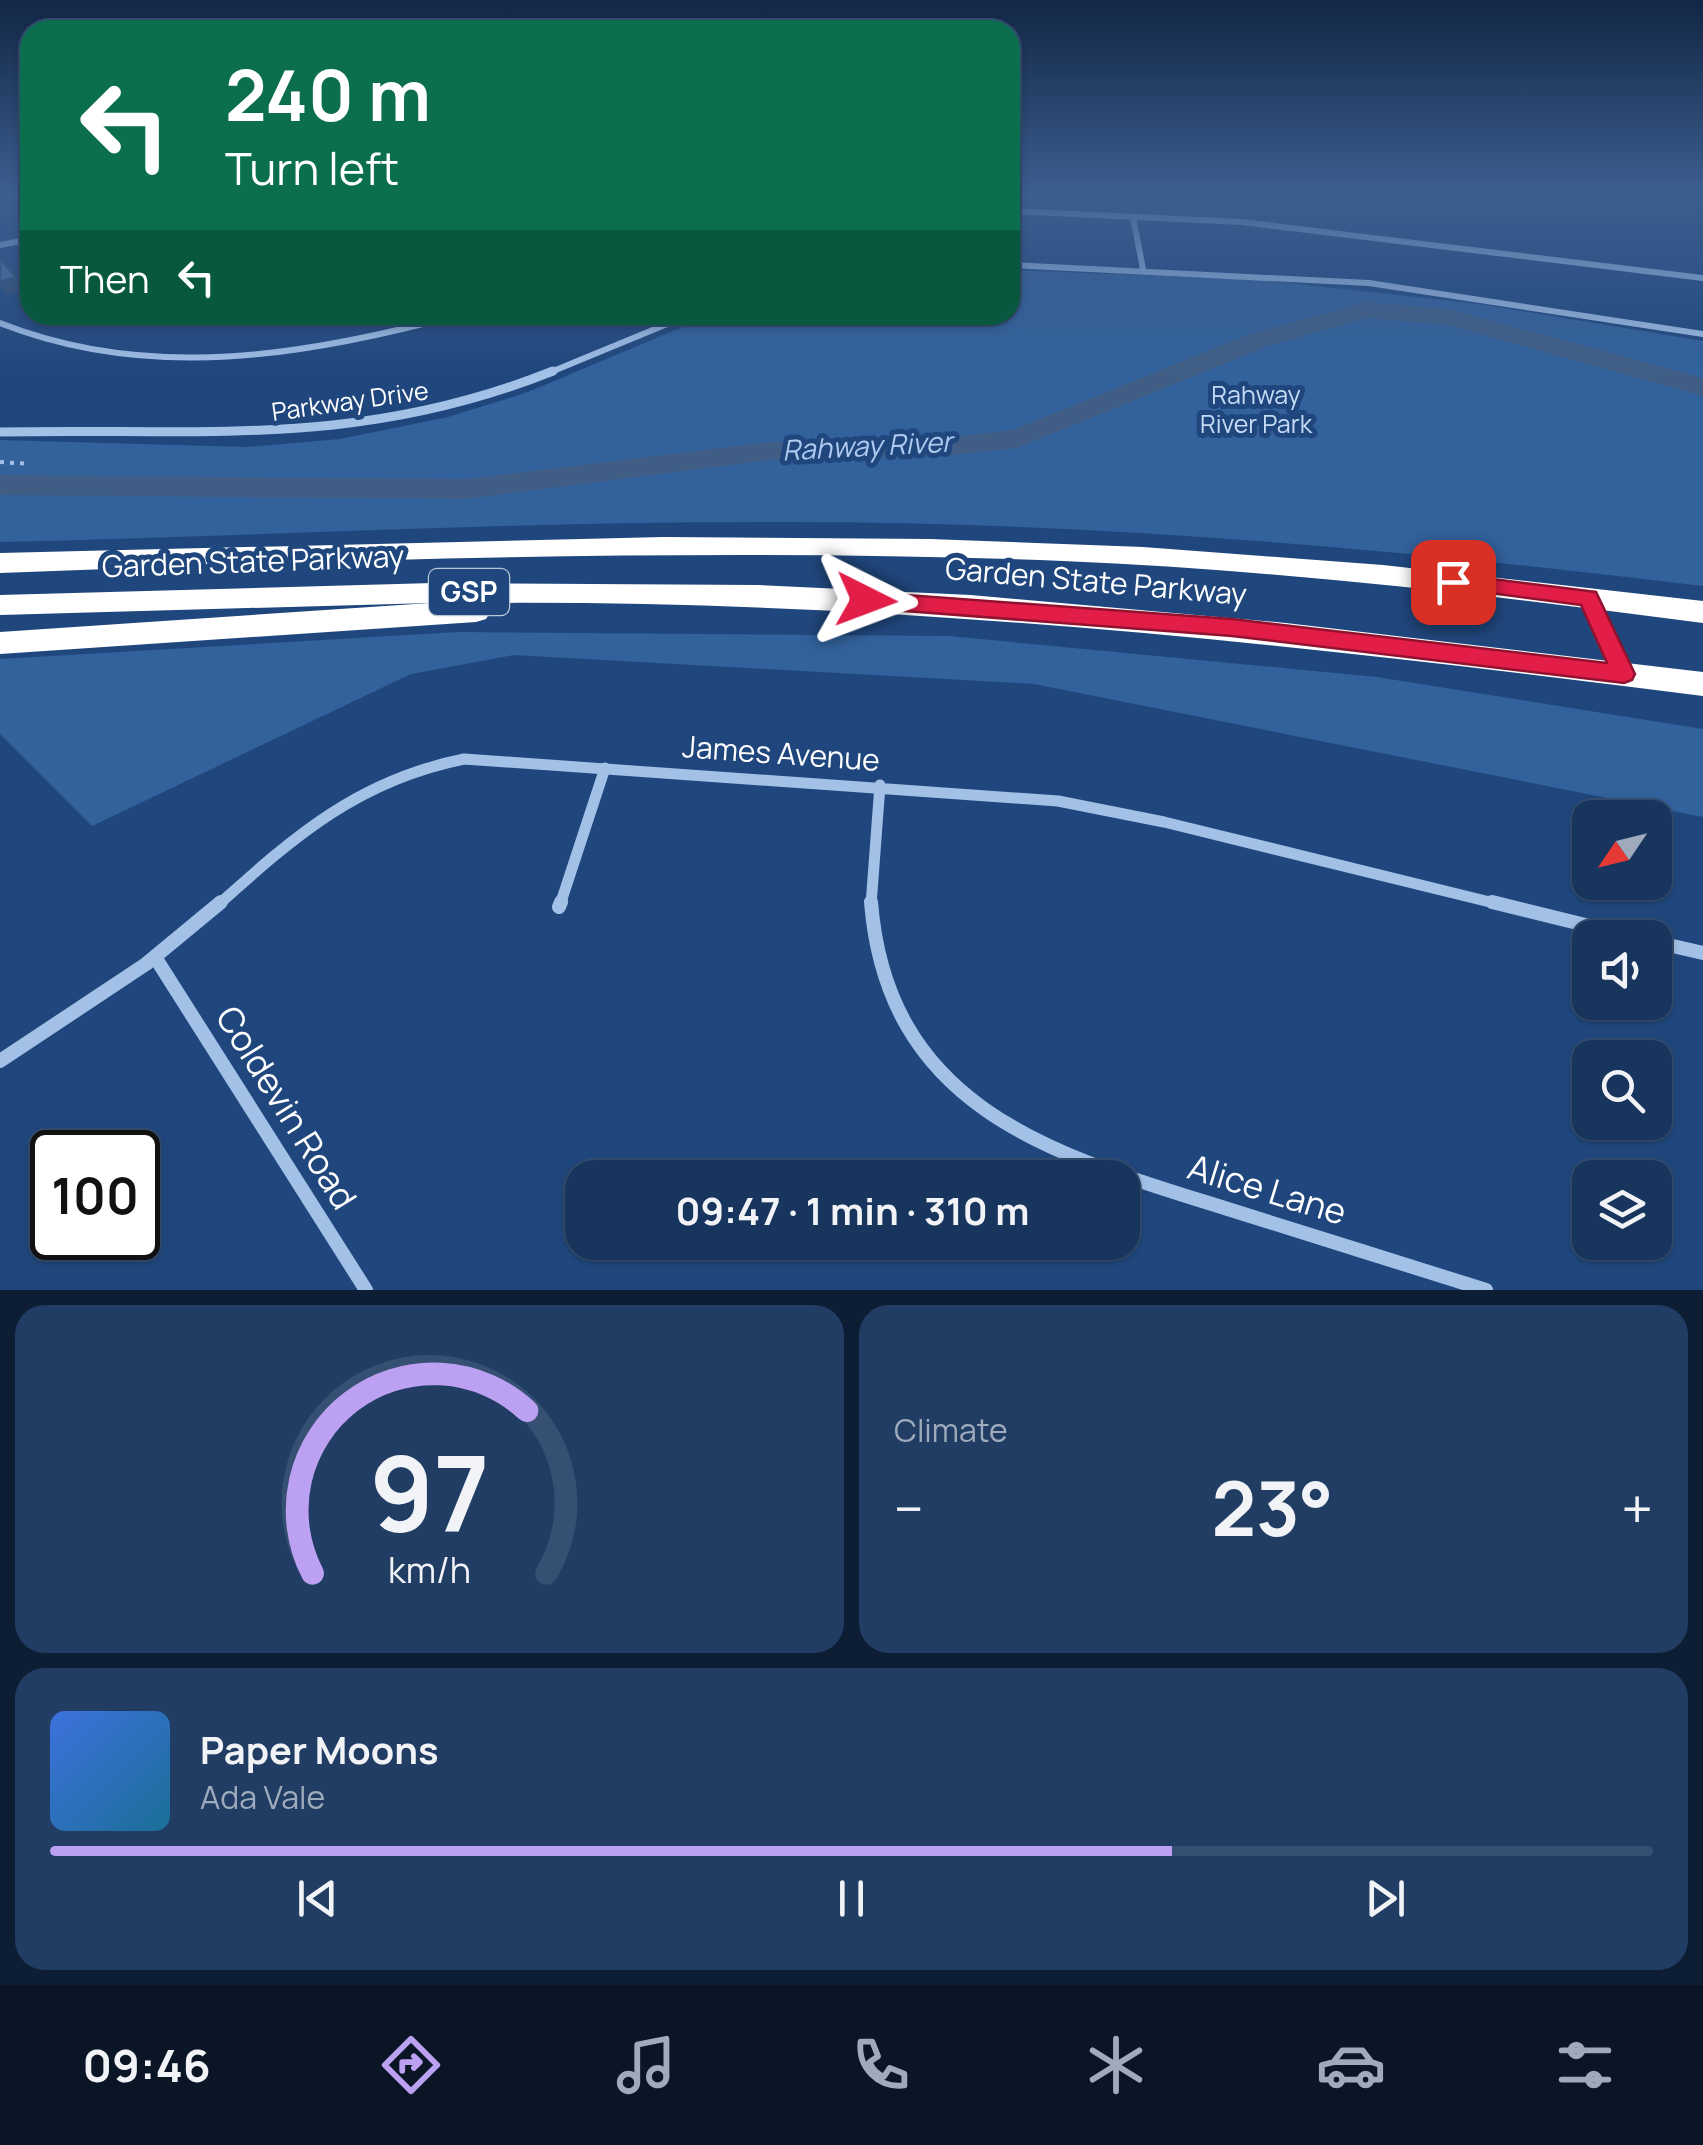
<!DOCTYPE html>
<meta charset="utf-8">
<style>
:root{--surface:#18355e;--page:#213d64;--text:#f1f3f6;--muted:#9fabbc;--line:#365073;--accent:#bca0f2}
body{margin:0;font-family:Manrope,sans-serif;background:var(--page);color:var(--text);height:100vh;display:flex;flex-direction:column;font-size:38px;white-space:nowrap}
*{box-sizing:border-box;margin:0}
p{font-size:32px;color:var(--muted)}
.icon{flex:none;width:55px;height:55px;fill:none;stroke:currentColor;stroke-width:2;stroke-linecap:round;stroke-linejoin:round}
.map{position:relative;height:1290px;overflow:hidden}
.side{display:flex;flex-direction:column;gap:15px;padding:15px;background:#0d1d34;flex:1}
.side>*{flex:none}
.guide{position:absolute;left:20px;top:20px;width:1000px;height:305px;border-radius:30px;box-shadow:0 2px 8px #0004,0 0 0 2px var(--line);background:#0b6e4f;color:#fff;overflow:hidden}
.needle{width:65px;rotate:235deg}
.buttons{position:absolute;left:1572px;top:800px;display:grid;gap:20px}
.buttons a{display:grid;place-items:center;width:100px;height:100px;border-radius:20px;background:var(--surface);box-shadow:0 2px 8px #0004,0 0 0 2px var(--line);font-size:50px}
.speed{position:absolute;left:30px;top:1130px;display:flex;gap:20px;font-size:50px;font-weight:700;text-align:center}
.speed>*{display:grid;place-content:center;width:130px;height:130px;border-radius:50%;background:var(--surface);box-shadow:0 2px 8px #0004,0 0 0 2px var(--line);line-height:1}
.speed .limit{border:5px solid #111;border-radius:15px;background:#fff;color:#111}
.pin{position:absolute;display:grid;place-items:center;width:85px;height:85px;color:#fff;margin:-42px;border-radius:20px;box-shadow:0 5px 15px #0006}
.me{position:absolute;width:110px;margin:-55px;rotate:93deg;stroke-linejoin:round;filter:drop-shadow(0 0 8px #0008)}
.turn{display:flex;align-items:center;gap:35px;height:210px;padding:0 40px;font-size:45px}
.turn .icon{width:130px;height:130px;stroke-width:2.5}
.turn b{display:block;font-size:70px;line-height:85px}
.then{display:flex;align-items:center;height:95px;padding:0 40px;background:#0003;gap:20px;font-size:38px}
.big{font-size:75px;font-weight:700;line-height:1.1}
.side .tile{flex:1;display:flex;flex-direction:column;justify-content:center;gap:15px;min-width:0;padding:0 35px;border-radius:30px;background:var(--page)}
.side .dial{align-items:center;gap:0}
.dial svg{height:260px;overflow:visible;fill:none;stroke:var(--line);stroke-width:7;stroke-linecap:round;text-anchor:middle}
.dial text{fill:var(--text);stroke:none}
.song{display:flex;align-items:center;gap:30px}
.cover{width:120px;height:120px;border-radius:15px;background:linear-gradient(135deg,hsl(220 70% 55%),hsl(200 70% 35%))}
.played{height:10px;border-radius:5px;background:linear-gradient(90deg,var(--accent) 70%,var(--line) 70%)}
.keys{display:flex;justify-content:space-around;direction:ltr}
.heat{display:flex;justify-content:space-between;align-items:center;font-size:55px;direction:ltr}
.side .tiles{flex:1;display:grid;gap:15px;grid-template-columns:1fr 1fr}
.tile:last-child{grid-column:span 2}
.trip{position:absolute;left:565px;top:1160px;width:575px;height:100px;border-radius:30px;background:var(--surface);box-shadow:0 2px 8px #0004,0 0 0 2px var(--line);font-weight:700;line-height:100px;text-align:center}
.dock{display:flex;height:160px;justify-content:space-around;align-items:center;background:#0a1526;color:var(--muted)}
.dock .icon{width:70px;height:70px}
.dock .selected{color:var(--accent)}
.dock b{font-size:45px;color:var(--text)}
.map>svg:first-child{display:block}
.green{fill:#32619b}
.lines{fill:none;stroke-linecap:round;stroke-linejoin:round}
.river{fill:#405e85;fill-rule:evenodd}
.path{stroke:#a3c1e7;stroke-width:4;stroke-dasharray:4 6;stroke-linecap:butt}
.service-far1{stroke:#a3c1e7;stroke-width:6}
.service{stroke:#a3c1e7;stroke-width:9}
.minor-far3{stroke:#a3c1e7;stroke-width:6}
.minor-far2{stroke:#a3c1e7;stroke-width:9}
.minor-far1{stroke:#a3c1e7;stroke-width:11}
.minor{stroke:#a3c1e7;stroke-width:14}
.motorway{fill:#fff;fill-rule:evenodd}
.shaded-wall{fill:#324f74}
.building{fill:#4871a6;stroke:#324f74;stroke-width:2.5}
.route{fill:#e11d48;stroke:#92132f;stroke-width:2.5}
.labels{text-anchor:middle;stroke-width:10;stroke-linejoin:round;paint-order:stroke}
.far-park-label{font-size:25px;fill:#c6dbf5;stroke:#20477d}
.far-street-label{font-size:25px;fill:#fff;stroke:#20477d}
.far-water-label{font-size:28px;font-style:italic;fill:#aecbef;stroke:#20477d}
.shield{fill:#20477d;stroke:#bcc8d8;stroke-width:2.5}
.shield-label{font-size:28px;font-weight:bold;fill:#fff}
.street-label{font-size:30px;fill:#fff;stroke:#20477d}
.near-street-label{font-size:35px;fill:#fff;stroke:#20477d}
</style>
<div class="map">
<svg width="1703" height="1290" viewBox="0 0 1703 1290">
<rect width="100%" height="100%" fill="#20477d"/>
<!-- green -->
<path class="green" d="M1010,270L1262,280L1480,304L1703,341V586C1399,549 1095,522 789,522C526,521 263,536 0,542V440L247,447L340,439L448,417L528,392L711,315H1010Z
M458,632L949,636L1377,677L1703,729V817L1034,684L514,655L411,674L92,826L0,734V659Z"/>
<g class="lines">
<!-- river -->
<path class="river" d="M1366,302L1449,309L1703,378V396L1448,325L1367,318L1268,346L1017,448L952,455L770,460L466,499L0,495V475L466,479L770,442L952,437L1012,430L1250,334Z"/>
<!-- path -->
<path class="path" d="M0,462L30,464"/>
<!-- service-far1 -->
<path class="service-far1" d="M1590,601L1592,606"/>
<!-- service -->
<path class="service" d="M1591,603L1622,670"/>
<!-- minor-far3 -->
<path class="minor-far3" d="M1010,211L1242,222L1703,278
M1133,217L1143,269
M0,245L30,239
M1010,265L1369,283L1703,334
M0,323C149,382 306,356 457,315
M546,374L689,315"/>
<!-- minor-far2 -->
<path class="minor-far2" d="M0,432C202,428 358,449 553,371"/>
<!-- minor-far1 -->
<path class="minor-far1" d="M218,905C296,835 359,780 464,759L1058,801L1164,822L1502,905
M560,905L605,768
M871,905L880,785"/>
<!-- minor -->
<path class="minor" d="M871,902C888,1114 1062,1157 1231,1210C1316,1237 1401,1263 1486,1290
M1492,902L1638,938
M559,907L561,902
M1655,942L1703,953
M155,957L366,1290
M0,1061L146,964L221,902"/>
<!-- motorway -->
<path class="motorway" d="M664,537L930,539L1143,547L1383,565L1703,601V623C1490,595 1277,570 1063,561C709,547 354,560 0,573V553Z
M433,583L758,585L971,595L1286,623L1703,672V696C1298,644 894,600 485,603L491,611L486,619L476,622L0,654V632L430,603L0,615V595Z"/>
</g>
<!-- shaded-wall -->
<path class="shaded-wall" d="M16,277L24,289L7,295L0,286V282Z"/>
<!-- building -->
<path class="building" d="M2,261L16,277L0,282V262Z"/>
<!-- sky -->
<linearGradient id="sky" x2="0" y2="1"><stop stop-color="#122745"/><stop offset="0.52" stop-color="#3c5e8f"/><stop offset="1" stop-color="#3c5e8f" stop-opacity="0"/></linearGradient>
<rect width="1703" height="374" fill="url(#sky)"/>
<!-- route -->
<path class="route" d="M1453,574L1596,592L1635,674L1632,680L1624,683L1232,636L866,608L855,600L866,592L1232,619L1607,663L1581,605L1446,587V577Z"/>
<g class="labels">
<!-- far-park labels -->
<g class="far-park-label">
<text x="1256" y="404">Rahway<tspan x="1256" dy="29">River Park</tspan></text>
</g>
<!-- far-street labels -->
<g class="far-street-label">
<text transform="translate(350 401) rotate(-8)" y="9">Parkway Drive</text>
</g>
<!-- far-water labels -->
<g class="far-water-label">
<text transform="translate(867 446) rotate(-3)" y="10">Rahway River</text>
</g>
<!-- shield labels -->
<rect class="shield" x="429" y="569" width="80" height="46" rx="8"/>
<g class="shield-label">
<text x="469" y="602">GSP</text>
</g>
<!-- street labels -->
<g class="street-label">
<text transform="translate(253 562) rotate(-2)" y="10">Garden State Parkway</text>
<text transform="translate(1096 582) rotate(5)" y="10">Garden State Parkway</text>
<text transform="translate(781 754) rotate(4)" y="10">James Avenue</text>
</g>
<!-- near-street labels -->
<g class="near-street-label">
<text transform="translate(286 1108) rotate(58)" y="12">Coldevin Road</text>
<text transform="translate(1267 1190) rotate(17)" y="12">Alice Lane</text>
</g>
</g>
</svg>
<div class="buttons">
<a><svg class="needle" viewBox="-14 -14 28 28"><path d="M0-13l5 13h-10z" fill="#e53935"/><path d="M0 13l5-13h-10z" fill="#9fabbc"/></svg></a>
<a><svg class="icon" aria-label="sound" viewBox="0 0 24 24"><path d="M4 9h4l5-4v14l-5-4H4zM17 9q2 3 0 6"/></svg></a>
<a><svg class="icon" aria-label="search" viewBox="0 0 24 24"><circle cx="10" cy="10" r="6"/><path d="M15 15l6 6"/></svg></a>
<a><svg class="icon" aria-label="layers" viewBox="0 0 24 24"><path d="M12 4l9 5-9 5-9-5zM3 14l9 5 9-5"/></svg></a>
</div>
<div class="speed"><div class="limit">100</div></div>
<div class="pin" style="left:1453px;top:582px;background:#d93025"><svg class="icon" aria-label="arrive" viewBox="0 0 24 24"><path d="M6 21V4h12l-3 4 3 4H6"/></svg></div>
<svg class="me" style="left:866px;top:600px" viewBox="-20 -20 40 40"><path d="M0-17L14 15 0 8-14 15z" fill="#e11d48" stroke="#fff" stroke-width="4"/></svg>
<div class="trip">09:47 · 1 min · 310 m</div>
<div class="guide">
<div class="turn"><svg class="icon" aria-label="left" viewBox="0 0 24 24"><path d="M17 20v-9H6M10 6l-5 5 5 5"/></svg><div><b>240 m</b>Turn left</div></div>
<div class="then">Then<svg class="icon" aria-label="left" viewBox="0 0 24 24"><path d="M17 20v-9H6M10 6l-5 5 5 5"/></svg></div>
</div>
</div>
<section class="side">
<div class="tiles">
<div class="tile dial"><svg viewBox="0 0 100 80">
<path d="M14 69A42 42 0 1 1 86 69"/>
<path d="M14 69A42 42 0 0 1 80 19" stroke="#bca0f2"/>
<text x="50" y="56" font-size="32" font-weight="700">97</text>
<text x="50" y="72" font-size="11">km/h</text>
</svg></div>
<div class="tile"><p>Climate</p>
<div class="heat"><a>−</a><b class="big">23°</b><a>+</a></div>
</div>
<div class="tile">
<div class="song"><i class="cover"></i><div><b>Paper Moons</b><p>Ada Vale</p></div></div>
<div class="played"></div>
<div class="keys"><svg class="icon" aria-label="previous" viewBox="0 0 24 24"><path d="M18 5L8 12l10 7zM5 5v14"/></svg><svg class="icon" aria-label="pause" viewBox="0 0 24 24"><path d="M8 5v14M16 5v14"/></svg><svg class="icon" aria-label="next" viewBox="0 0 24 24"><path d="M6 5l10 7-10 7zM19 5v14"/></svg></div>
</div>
</div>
</section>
<nav class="dock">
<b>09:46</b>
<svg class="icon selected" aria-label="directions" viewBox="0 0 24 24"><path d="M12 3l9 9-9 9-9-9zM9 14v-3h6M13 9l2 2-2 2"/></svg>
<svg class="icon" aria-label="music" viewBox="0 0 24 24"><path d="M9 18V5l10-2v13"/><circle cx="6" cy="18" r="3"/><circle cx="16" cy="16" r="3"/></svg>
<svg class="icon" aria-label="phone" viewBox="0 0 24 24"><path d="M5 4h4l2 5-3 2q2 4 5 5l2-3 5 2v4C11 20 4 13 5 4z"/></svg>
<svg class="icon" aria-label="climate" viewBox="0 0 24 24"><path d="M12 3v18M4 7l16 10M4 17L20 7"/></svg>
<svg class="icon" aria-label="car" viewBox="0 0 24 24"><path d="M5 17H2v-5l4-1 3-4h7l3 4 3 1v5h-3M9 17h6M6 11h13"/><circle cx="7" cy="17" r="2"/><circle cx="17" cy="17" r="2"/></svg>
<svg class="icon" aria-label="filters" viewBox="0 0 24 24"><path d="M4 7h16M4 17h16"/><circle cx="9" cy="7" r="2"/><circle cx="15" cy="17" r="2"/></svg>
</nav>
